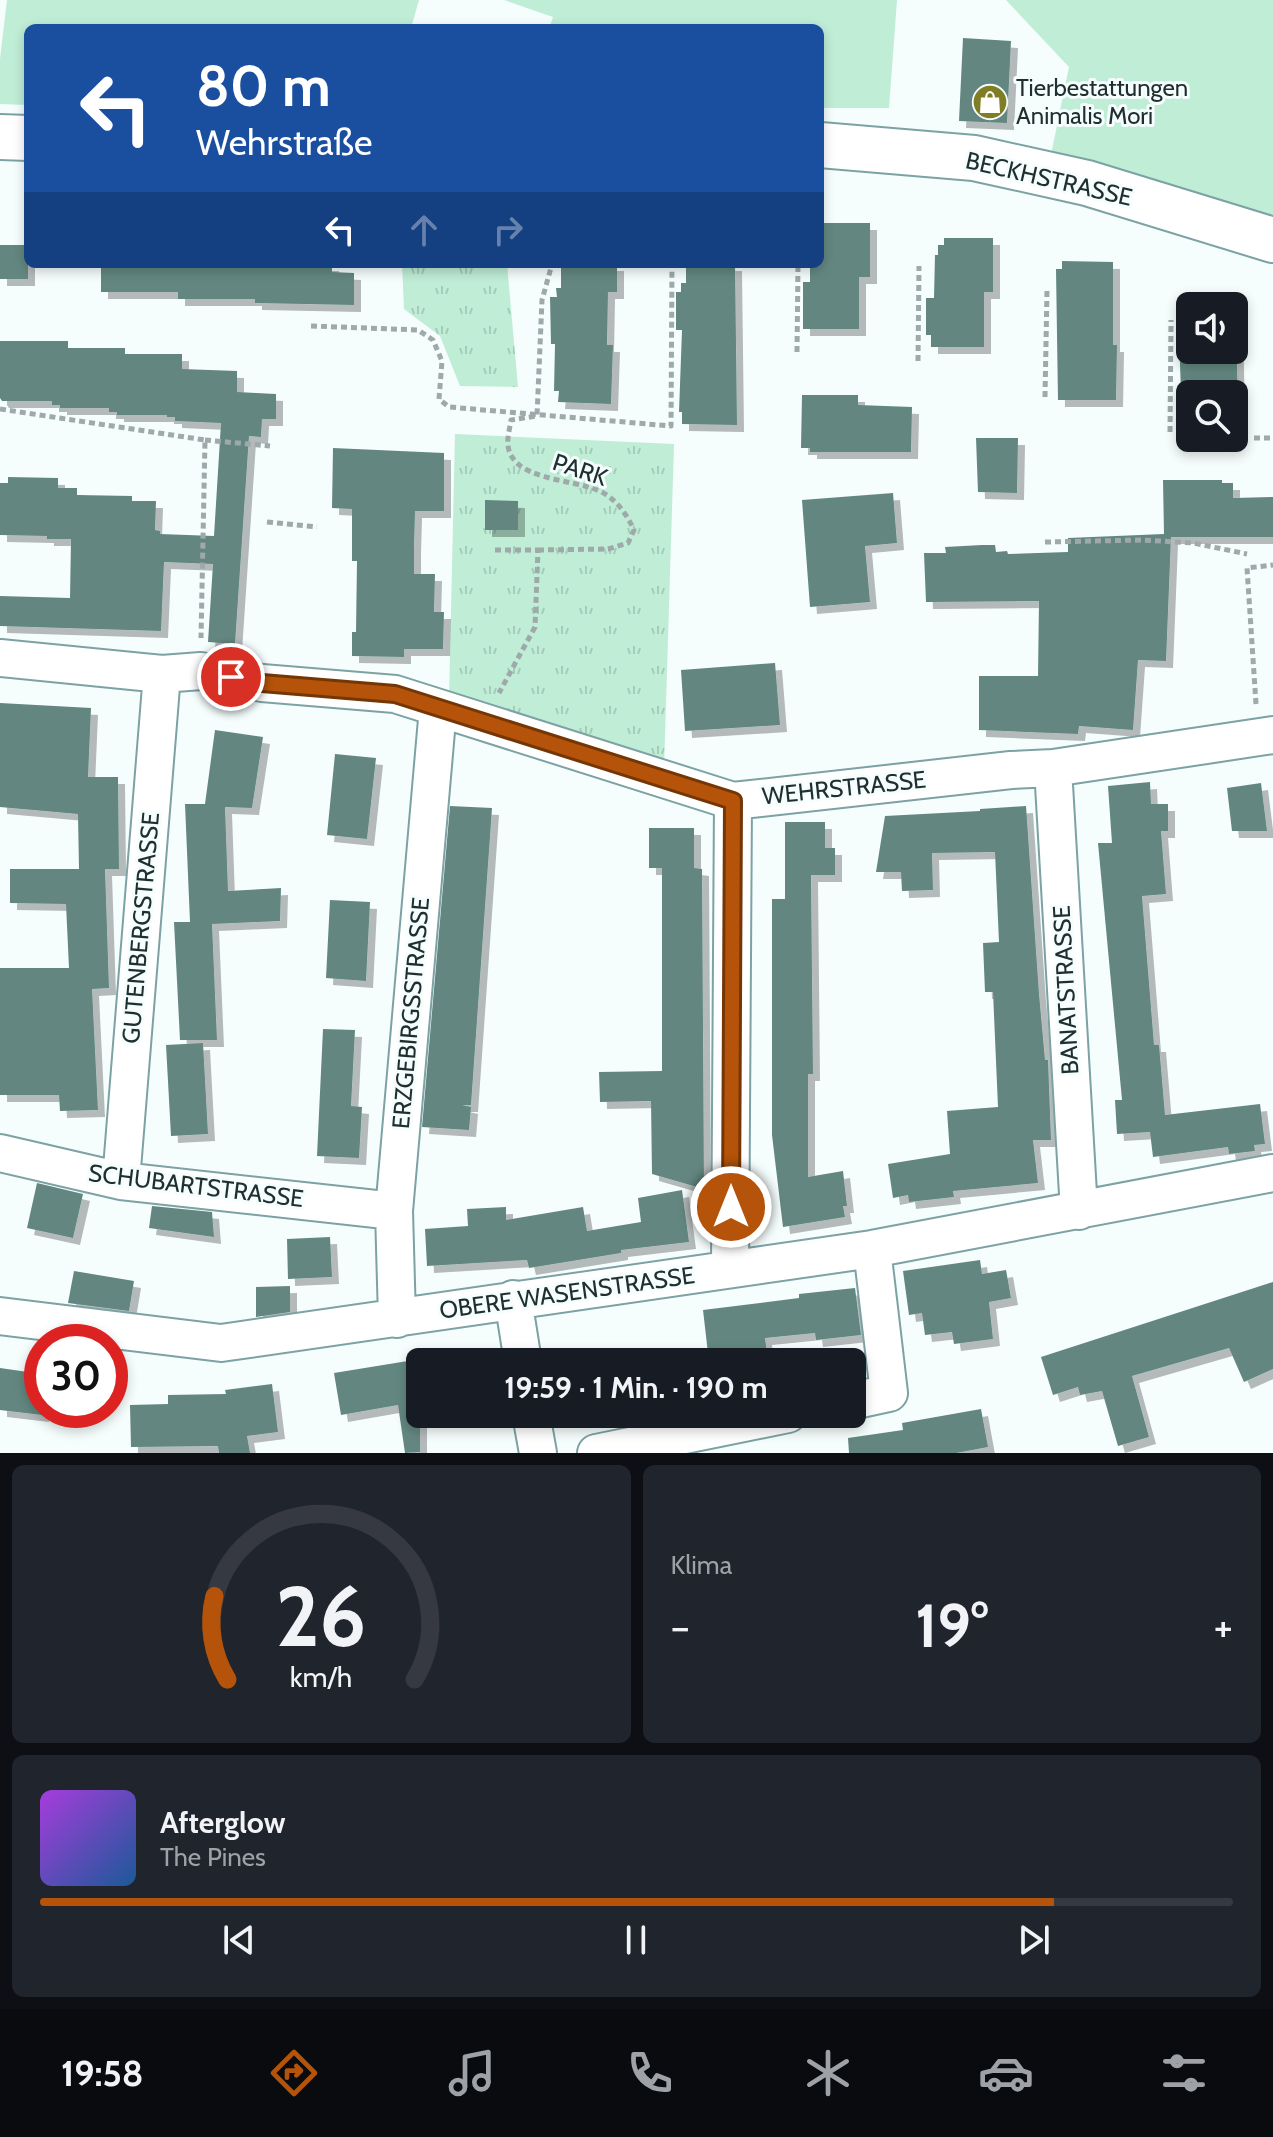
<!DOCTYPE html>
<html lang="de">
<meta charset="utf-8">
<style>
:root{--surface:#171b24;--page:#20242c;--text:#f1f3f6;--muted:#9ea1a6;--line:#363941;--accent:#b45309}
body{margin:0;font-family:Cabin,sans-serif;background:var(--page);color:var(--text);height:100vh;display:flex;flex-direction:column;font-size:30px;white-space:nowrap}
*{box-sizing:border-box;margin:0}
p{font-size:26px;color:var(--muted)}
.icon{flex:none;width:44px;height:44px;fill:none;stroke:currentColor;stroke-width:2;stroke-linecap:round;stroke-linejoin:round}
.map{position:relative;height:1453px;overflow:hidden}
.sheet{display:flex;flex-direction:column;gap:12px;padding:12px;background:#0d0f14;flex:1}
.sheet>*{flex:none}
.guide{position:absolute;left:24px;top:24px;width:800px;height:244px;border-radius:12px;box-shadow:0 4px 12px #0003;background:#1a4fa0;color:#fff;overflow:hidden}
.fabs{position:absolute;left:1176px;top:292px;display:grid;gap:16px}
.fabs a{display:grid;place-items:center;width:72px;height:72px;border-radius:12px;background:var(--surface);box-shadow:0 4px 12px #0003;font-size:40px}
.speed{position:absolute;left:24px;top:1324px;display:flex;gap:16px;font-size:40px;font-weight:700;text-align:center}
.speed>*{display:grid;place-content:center;width:104px;height:104px;border-radius:50%;background:var(--surface);box-shadow:0 4px 12px #0003;line-height:1}
.speed .limit{border:12px solid #d22;background:#fff;color:#111}
.pin{position:absolute;display:grid;place-items:center;width:68px;height:68px;color:#fff;margin:-34px;border:4px solid #fff;border-radius:50%;box-shadow:0 2px 8px #0007}
.me{position:absolute;width:88px;margin:-44px;rotate:0deg;stroke-linejoin:round;filter:drop-shadow(0 0 6px #0008)}
.turn{display:flex;align-items:center;gap:28px;height:168px;padding:0 40px;font-size:36px}
.turn .icon{width:104px;height:104px;stroke-width:2.5}
.turn b{display:block;font-size:56px;line-height:68px}
.lanes{display:flex;align-items:center;height:76px;padding:0 40px;background:#0003;justify-content:center;gap:40px;direction:ltr}
.lanes .off{opacity:.35}
.big{font-size:60px;font-weight:700;line-height:1.1}
.sheet .widget{flex:1;display:flex;flex-direction:column;justify-content:center;gap:12px;min-width:0;padding:0 28px;border-radius:12px;background:var(--page)}
.sheet .dial{align-items:center;gap:0}
.dial svg{height:208px;overflow:visible;fill:none;stroke:var(--line);stroke-width:7;stroke-linecap:round;text-anchor:middle}
.dial text{fill:var(--text);stroke:none}
.song{display:flex;align-items:center;gap:24px}
.cover{width:96px;height:96px;border-radius:12px;background:linear-gradient(135deg,hsl(280 70% 55%),hsl(210 70% 35%))}
.played{height:8px;border-radius:4px;background:linear-gradient(90deg,var(--accent) 85%,var(--line) 85%)}
.keys{display:flex;justify-content:space-around;direction:ltr}
.heat{display:flex;justify-content:space-between;align-items:center;font-size:44px;direction:ltr}
.sheet .tiles{flex:1;display:grid;gap:12px;grid-template-columns:1fr 1fr}
.widget:last-child{grid-column:span 2}
.trip{position:absolute;left:406px;top:1348px;width:460px;height:80px;border-radius:12px;background:var(--surface);box-shadow:0 4px 12px #0003;font-weight:700;line-height:80px;text-align:center}
.dock{display:flex;height:128px;justify-content:space-around;align-items:center;background:#090b0e;color:var(--muted)}
.dock .icon{width:56px;height:56px}
.dock .active{color:var(--accent)}
.dock b{font-size:36px;color:var(--text)}
.map>svg:first-child{display:block}
.green{fill:#bfedd6}
.park{fill:url(#park-tufts)}
.building{fill:#638780;fill-rule:evenodd;filter:url(#shadow)}
.lines{fill:none;stroke-linecap:round;stroke-linejoin:round}
.minor-casing{stroke:#7ca2a4;stroke-width:40}
.tertiary-casing{stroke:#7ca2a4;stroke-width:48}
.path{stroke:#9ea9aa;stroke-width:5;stroke-dasharray:6 4;stroke-linecap:butt}
.minor{stroke:#fff;stroke-width:36}
.tertiary{stroke:#fff;stroke-width:44}
.route-casing{stroke:#753606;stroke-width:20}
.route{stroke:#b45309;stroke-width:14}
.labels{text-anchor:middle;stroke-width:6;stroke-linejoin:round;paint-order:stroke}
.poi-label{font-size:24px;fill:#1f2e2f;stroke:#f5fdfd;text-anchor:start}
.street-label{font-size:24px;fill:#1f2e2f;stroke:#f5fdfd}
</style>
<div class="map">
<svg width="1273" height="1453" viewBox="0 0 1273 1453">
<defs>
<pattern id="park-tufts" width="24" height="20" patternUnits="userSpaceOnUse" patternTransform="scale(2)"><rect width="24" height="20" fill="#bfedd6"/><path d="M3 7l-1-3M5 7V3M7 7l1-3M15 17l-1-3M17 17v-4M19 17l1-3" fill="none" stroke="#a4ccb8"/></pattern>
<filter id="shadow"><feDropShadow dx="7" dy="7" stdDeviation="0" flood-color="#0004"/></filter>
</defs>
<rect width="100%" height="100%" fill="#f5fdfd"/>
<!-- green -->
<path class="green" d="M7,0H419L411,28H28V105L0,104V59Z
M504,0H897L889,108H820V28H549L553,17Z
M1006,0H1273V245L1047,174L1069,67Z"/>
<!-- park -->
<path class="park" d="M402,264H507L518,387L460,386L440,336L404,309Z
M455,434L674,444L664,768L449,699Z"/>
<!-- building -->
<path class="building" d="M963,38L1011,41L1007,123L959,121Z
M820,223H870V277H859V329H803V282H810V264H820Z
M944,238H993V292H984V347H931V335H926V298H934L935,255H938V245H944Z
M0,245H28V279H0Z
M1062,261L1113,262V345H1117L1116,400H1058L1056,269H1062Z
M101,264H332V272L354,273V305L255,303V299H178V292H101Z
M561,264H617V292H608L607,345H613L611,404L558,402L559,391H554L555,344H551L550,297H557L556,288H561Z
M686,264H735L737,425L682,424V412H679L682,330H676V292H681V283H686Z
M1185,305H1236L1238,417H1234V394H1190V418H1182L1178,311H1185ZM1190,306H1234V350H1190Z
M0,341H68V348H125V354H182V369L237,371V392L276,394V419H262L261,437L249,436L235,644L208,642L213,564L164,562L161,631L0,626V596L70,598L71,539H47V536L0,535V483H8V477L58,478V488H77V495L132,496V501H156L155,530L160,531V534L214,536L221,423L175,421V417H167V415H117V412H109V408H60V405H52V401H2L0,398Z
M802,395H858V405L912,407L911,452H810V448H801Z
M976,438H1018L1017,493L978,492Z
M333,448L444,453V511H415L414,547V574H435L434,612H444L443,649H404V657L352,656V632H356L357,561H352V509L332,508Z
M1163,480H1222V483H1233V498L1273,497V537H1171L1166,661L1138,660L1133,730L1079,726L1078,734L979,730V676H1038L1039,601L926,602L924,553H946L945,547L982,545H995L996,552L1007,551L1008,554L1068,552V538L1164,534Z
M893,493L897,543L865,546L870,602L810,607L802,500Z
M485,500L518,501V530H485Z
M775,663L780,725L685,731L681,670Z
M0,703L91,708L88,777H118L119,869H105L109,988L92,989L98,1110L60,1111L59,1095H0V968H69L66,904L10,903V869H79L78,814L0,807Z
M215,730L263,737L252,808L225,807L228,891L281,888L280,921L212,924L217,1040H180L174,922H190L185,804H205Z
M335,754L376,758L367,839L327,835Z
M1150,782L1151,804H1168V831H1161L1166,894L1142,896L1154,1045H1159L1165,1115L1260,1104L1265,1144L1254,1145L1255,1151L1229,1154L1228,1147L1153,1157L1150,1132L1117,1134L1115,1100H1122L1098,843H1112L1108,786Z
M1261,783L1267,831H1232L1227,788Z
M450,806L492,808L471,1105H462L471,1107L469,1130L422,1127Z
M1026,806L1039,994L1045,1060H1048L1051,1140H1033L1038,1183L953,1191L954,1197L909,1202L908,1195L893,1198L888,1164L950,1154L947,1111L998,1107L993,992H985L983,943L999,942L995,852L932,853L933,890L902,891L901,872H876L885,816L980,811V809Z
M785,822H825V848H835V875H811L813,1074H808V1177L843,1171L847,1206H843L845,1217L783,1227L772,1135V899H785Z
M649,828H694V868L702,869L704,1189L652,1174L651,1101L600,1102L599,1072L662,1071V868H649Z
M330,900L370,902L366,981L326,978Z
M323,1029L355,1030L351,1106L362,1107L359,1158L317,1156Z
M203,1043L208,1134L171,1136L166,1045Z
M37,1183L83,1194L73,1238L27,1228Z
M682,1190L689,1242L621,1250V1253L529,1268L527,1260L427,1266L425,1229L468,1226L467,1209L506,1207V1220L583,1207L587,1231L641,1222L638,1198Z
M152,1206L212,1212L214,1237L149,1228Z
M330,1237L332,1277L288,1279L287,1239Z
M980,1260L982,1274L1006,1270L1011,1298L989,1302L993,1339L954,1344L952,1332L925,1335L922,1313L909,1315L903,1271Z
M74,1271L134,1281L129,1311L68,1303Z
M1273,1282V1369L1244,1382L1229,1348L1132,1376L1149,1437L1118,1446L1102,1391L1080,1395L1078,1387L1053,1395L1041,1357Z
M290,1286V1312L256,1317V1287Z
M855,1288L861,1335L816,1340L815,1333L765,1338L768,1362H709L703,1310L799,1298V1294Z
M420,1359V1452L405,1453L398,1405L341,1415L334,1373Z
M0,1368L42,1374V1415L0,1410Z
M272,1384L278,1432L247,1436L250,1453H219L218,1446L131,1447L130,1405L168,1404V1395L226,1394L225,1390Z
M981,1409L988,1447L956,1453H849L848,1438L903,1430L902,1423Z"/>
<g class="lines">
<defs>
<path id="minor" d="M0,658L162,674L201,671L262,683L395,694L733,801L1011,770L1053,768L1273,735
M1053,768L1079,1211
M0,1153L121,1181L394,1211
M121,1181L162,674
M730,1269L733,801
M513,1299L523,1362
M0,1316L221,1343L872,1249L1273,1173
M397,1319L394,1211L438,708
M852,1401L889,1393L872,1249
M531,1414L538,1453
M596,1453L788,1414"/>
<path id="tertiary" d="M0,137L28,138
M820,145L974,158L1087,183L1273,240"/>
</defs>
<!-- minor casing -->
<use href="#minor" class="minor-casing"/>
<!-- tertiary casing -->
<use href="#tertiary" class="tertiary-casing"/>
<!-- path -->
<path class="path" d="M311,326L418,330L433,340L442,361L439,399L449,407L671,426L672,264
M797,352L798,264
M918,361L919,266
M1045,397L1047,290
M0,409L205,440L201,638
M1170,432L1171,320
M1254,438H1273
M205,440L270,446
M267,522L317,527
M1045,542L1142,540L1193,543L1247,554
M495,550H538L535,627L499,693
M538,550L608,549L628,543L634,530C626,513 615,497 597,490C572,479 511,480 508,445C507,437 510,428 511,420L537,416L542,300L552,264
M1256,704L1247,568L1273,565"/>
<!-- minor -->
<use href="#minor" class="minor"/>
<!-- tertiary -->
<use href="#tertiary" class="tertiary"/>
</g>
<g class="lines">
<defs>
<path id="route" d="M231,677L262,683L395,694L733,801L731,1207"/>
</defs>
<!-- route casing -->
<use href="#route" class="route-casing"/>
<!-- route -->
<use href="#route" class="route"/>
</g>
<!-- icons -->
<defs>
<symbol id="shop-disc" viewBox="-11 -11 22 22"><circle r="9.5" fill="#807e25" stroke="#f5fdfd"/><path d="M-5-2.5h2.3a2.7 3.5 0 0 1 5.4 0H5L5.5 6h-11ZM-1.5-2.5h3a1.5 2.3 0 0 0-3 0Z" fill="#fff"/></symbol>
</defs>
<g fill-rule="evenodd">
<use href="#shop-disc" x="970" y="82" width="40" height="40"/>
</g>
<g class="labels">
<!-- poi labels -->
<g class="poi-label">
<text x="1016" y="96">Tierbestattungen<tspan x="1016" dy="28">Animalis Mori</tspan></text>
</g>
<!-- street labels -->
<g class="street-label">
<text transform="translate(1049 179) rotate(13)" y="8">BECKHSTRASSE</text>
<text transform="translate(580 470) rotate(18)" y="8">PARK</text>
<text transform="translate(844 788) rotate(-6)" y="8">WEHRSTRASSE</text>
<text transform="translate(141 928) rotate(-85)" y="8">GUTENBERGSTRASSE</text>
<text transform="translate(1066 990) rotate(-93)" y="8">BANATSTRASSE</text>
<text transform="translate(411 1013) rotate(-85)" y="8">ERZGEBIRGSSTRASSE</text>
<text transform="translate(196 1186) rotate(7)" y="8">SCHUBARTSTRASSE</text>
<text transform="translate(567 1293) rotate(-8)" y="8">OBERE WASENSTRASSE</text>
</g>
</g>
</svg>
<div class="fabs">
<a><svg class="icon" aria-label="sound" viewBox="0 0 24 24"><path d="M4 9h4l5-4v14l-5-4H4zM17 9q2 3 0 6"/></svg></a>
<a><svg class="icon" aria-label="search" viewBox="0 0 24 24"><circle cx="10" cy="10" r="6"/><path d="M15 15l6 6"/></svg></a>
</div>
<div class="speed"><div class="limit">30</div></div>
<div class="pin" style="left:231px;top:677px;background:#d93025"><svg class="icon" aria-label="arrive" viewBox="0 0 24 24"><path d="M6 21V4h12l-3 4 3 4H6"/></svg></div>
<svg class="me" style="left:731px;top:1207px" viewBox="-20 -20 40 40"><circle r="17" fill="#b45309" stroke="#fff" stroke-width="3"/><path d="M0-11L8 9 0 5-8 9z" fill="#fff"/></svg>
<div class="trip">19:59 · 1 Min. · 190 m</div>
<div class="guide">
<div class="turn"><svg class="icon" aria-label="left" viewBox="0 0 24 24"><path d="M17 20v-9H6M10 6l-5 5 5 5"/></svg><div><b>80 m</b>Wehrstraße</div></div>
<div class="lanes"><svg class="icon" aria-label="left" viewBox="0 0 24 24"><path d="M17 20v-9H6M10 6l-5 5 5 5"/></svg><svg class="icon off" aria-label="ahead" viewBox="0 0 24 24"><path d="M12 20V5M6 11l6-6 6 6"/></svg><svg class="icon off" aria-label="right" viewBox="0 0 24 24"><path d="M7 20v-9h11M14 6l5 5-5 5"/></svg></div>
</div>
</div>
<section class="sheet">
<div class="tiles">
<div class="widget dial"><svg viewBox="0 0 100 80">
<path d="M14 69A42 42 0 1 1 86 69"/>
<path d="M14 69A42 42 0 0 1 9 37" stroke="#b45309"/>
<text x="50" y="56" font-size="32" font-weight="700">26</text>
<text x="50" y="72" font-size="11">km/h</text>
</svg></div>
<div class="widget"><p>Klima</p>
<div class="heat"><a>−</a><b class="big">19°</b><a>+</a></div>
</div>
<div class="widget">
<div class="song"><i class="cover"></i><div><b>Afterglow</b><p>The Pines</p></div></div>
<div class="played"></div>
<div class="keys"><svg class="icon" aria-label="previous" viewBox="0 0 24 24"><path d="M18 5L8 12l10 7zM5 5v14"/></svg><svg class="icon" aria-label="pause" viewBox="0 0 24 24"><path d="M8 5v14M16 5v14"/></svg><svg class="icon" aria-label="next" viewBox="0 0 24 24"><path d="M6 5l10 7-10 7zM19 5v14"/></svg></div>
</div>
</div>
</section>
<nav class="dock">
<b>19:58</b>
<svg class="icon active" aria-label="directions" viewBox="0 0 24 24"><path d="M12 3l9 9-9 9-9-9zM9 14v-3h6M13 9l2 2-2 2"/></svg>
<svg class="icon" aria-label="music" viewBox="0 0 24 24"><path d="M9 18V5l10-2v13"/><circle cx="6" cy="18" r="3"/><circle cx="16" cy="16" r="3"/></svg>
<svg class="icon" aria-label="phone" viewBox="0 0 24 24"><path d="M5 4h4l2 5-3 2q2 4 5 5l2-3 5 2v4C11 20 4 13 5 4z"/></svg>
<svg class="icon" aria-label="climate" viewBox="0 0 24 24"><path d="M12 3v18M4 7l16 10M4 17L20 7"/></svg>
<svg class="icon" aria-label="car" viewBox="0 0 24 24"><path d="M5 17H2v-5l4-1 3-4h7l3 4 3 1v5h-3M9 17h6M6 11h13"/><circle cx="7" cy="17" r="2"/><circle cx="17" cy="17" r="2"/></svg>
<svg class="icon" aria-label="filters" viewBox="0 0 24 24"><path d="M4 7h16M4 17h16"/><circle cx="9" cy="7" r="2"/><circle cx="15" cy="17" r="2"/></svg>
</nav>
